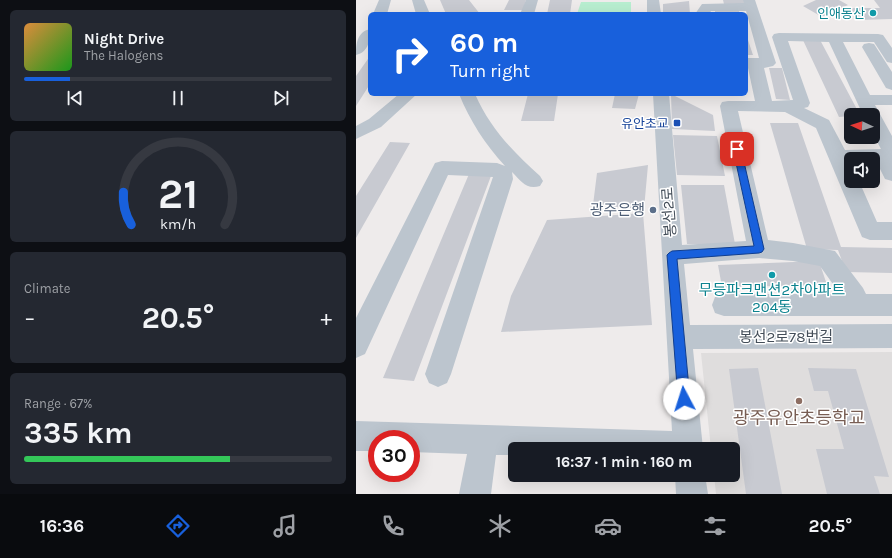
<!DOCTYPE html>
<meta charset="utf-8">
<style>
:root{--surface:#171b24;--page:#242831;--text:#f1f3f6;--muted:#9ea1a6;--line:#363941;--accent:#1860dc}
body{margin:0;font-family:Karla,"Noto Sans KR",sans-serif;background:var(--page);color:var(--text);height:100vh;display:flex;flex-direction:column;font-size:15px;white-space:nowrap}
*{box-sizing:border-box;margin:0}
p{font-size:13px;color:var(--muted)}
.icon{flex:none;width:22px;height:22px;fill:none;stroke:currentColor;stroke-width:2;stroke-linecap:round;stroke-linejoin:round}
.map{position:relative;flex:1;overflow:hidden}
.sheet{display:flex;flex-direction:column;gap:10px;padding:10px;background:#0d0f14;width:356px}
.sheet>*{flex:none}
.banner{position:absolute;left:12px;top:12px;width:380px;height:84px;border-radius:6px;box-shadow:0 4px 16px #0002;background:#1860dc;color:#fff;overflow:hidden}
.needle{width:26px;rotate:274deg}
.fabs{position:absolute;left:488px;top:108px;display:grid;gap:8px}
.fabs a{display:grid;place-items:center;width:36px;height:36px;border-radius:6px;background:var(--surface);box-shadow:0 4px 16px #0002;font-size:20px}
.speed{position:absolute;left:12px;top:430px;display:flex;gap:8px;font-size:20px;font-weight:700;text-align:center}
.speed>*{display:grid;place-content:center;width:52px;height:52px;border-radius:50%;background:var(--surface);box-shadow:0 4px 16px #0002;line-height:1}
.speed .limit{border:6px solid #d22;background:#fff;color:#111}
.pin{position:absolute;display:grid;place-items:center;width:34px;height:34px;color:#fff;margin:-17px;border-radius:8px;box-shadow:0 2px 6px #0006}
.me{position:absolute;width:44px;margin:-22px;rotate:355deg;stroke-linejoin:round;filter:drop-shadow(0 0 3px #0008)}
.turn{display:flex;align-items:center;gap:14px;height:84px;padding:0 16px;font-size:18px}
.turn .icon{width:52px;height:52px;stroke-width:2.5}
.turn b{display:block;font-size:28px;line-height:34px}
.big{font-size:30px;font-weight:700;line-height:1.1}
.sheet .tile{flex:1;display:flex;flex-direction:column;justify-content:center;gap:6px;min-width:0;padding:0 14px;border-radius:6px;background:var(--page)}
.sheet .dial{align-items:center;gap:0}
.dial svg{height:104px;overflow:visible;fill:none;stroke:var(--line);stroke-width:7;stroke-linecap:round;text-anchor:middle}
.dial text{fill:var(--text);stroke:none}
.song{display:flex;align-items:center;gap:12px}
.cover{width:48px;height:48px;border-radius:6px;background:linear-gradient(135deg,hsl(30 70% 55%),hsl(120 70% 35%))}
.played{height:4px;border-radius:2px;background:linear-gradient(90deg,var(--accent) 15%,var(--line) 15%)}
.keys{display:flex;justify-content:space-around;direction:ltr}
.heat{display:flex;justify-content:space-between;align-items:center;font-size:22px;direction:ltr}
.charge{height:6px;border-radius:3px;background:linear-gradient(90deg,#34c759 67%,var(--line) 0)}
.trip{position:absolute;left:152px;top:442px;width:232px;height:40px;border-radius:6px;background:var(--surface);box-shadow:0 4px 16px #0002;font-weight:700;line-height:40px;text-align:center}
.menu{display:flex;height:64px;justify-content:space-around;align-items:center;background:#090b0e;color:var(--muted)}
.menu .icon{width:28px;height:28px}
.menu .selected{color:var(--accent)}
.menu b{font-size:18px;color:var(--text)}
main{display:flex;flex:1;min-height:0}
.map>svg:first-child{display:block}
.education{fill:#dfdddd}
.green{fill:#b8eed0}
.building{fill:#c8cad1}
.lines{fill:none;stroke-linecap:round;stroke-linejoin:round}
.minor{fill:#bcc5ce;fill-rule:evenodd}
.route{fill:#1860dc;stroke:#103e8f}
.culture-dot{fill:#0f9aa8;stroke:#fff;stroke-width:1.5}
.transit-dot{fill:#1a4fb4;stroke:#fff;stroke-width:1.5}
.service-dot{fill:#5c6f8a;stroke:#fff;stroke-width:1.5}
.education-dot{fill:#8d6e63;stroke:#fff;stroke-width:1.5}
.labels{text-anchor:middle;stroke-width:3;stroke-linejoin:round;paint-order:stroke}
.far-culture-label{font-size:13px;fill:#0d838f;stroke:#fff;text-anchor:end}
.far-transit-label{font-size:13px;fill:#164399;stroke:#fff;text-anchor:end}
.service-label{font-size:15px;fill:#4e5e75;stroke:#fff;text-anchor:end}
.street-label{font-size:15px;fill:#444e59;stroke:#fff}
.culture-label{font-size:15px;fill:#0d838f;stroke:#fff}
.near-education-label{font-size:18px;fill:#785e54;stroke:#fff}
</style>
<main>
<section class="sheet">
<div class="tile">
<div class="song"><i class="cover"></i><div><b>Night Drive</b><p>The Halogens</p></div></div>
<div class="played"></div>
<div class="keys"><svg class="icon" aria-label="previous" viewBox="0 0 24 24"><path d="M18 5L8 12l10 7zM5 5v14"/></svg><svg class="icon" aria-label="pause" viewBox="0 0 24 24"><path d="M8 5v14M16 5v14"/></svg><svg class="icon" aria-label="next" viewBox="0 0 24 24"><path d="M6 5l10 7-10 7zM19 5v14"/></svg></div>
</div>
<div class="tile dial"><svg viewBox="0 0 100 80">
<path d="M14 69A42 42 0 1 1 86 69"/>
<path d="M14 69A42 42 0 0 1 8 44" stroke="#1860dc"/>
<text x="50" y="56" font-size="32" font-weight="700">21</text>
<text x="50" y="72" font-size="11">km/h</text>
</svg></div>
<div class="tile"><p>Climate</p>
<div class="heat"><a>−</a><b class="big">20.5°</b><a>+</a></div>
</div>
<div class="tile"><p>Range · 67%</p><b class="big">335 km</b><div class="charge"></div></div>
</section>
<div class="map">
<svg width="536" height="494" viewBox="0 0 536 494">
<rect width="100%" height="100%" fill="#eeebeb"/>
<!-- education -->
<path class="education" d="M536,352V494H360L358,475H377V449H355L345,353Z"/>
<!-- green -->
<path class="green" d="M225,2H275V14H221Z"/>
<!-- building -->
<path class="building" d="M84,0H113L124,14H90Z
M153,0H170L167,10H148Z
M194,0H216L214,14H191Z
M367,0H389L391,4H368Z
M460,0H483L492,5L466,17L447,6Z
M518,0H536V19L501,20L495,8H524Z
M333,1L334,14H307V4Z
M359,10L383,11L384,14H359Z
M390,34L397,55H390Z
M446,38H463L504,115L483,117Z
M14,56V84L0,106V76Z
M413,68H426L434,100L420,99Z
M172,94H202L198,121H165Z
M259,94H283L279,109L256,108Z
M315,94L357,115L359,131L316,129Z
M414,123H442L485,247L536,248V273L490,272L482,250L451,249Z
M317,135L361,136L369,176L321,175Z
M34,142L54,143L0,238V196Z
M292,165L288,209L237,205L241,173Z
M113,174L135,176L58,381L27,378Z
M325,185H368L379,244H331Z
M287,213L296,325L145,332L155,296L191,220Z
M463,261L471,285L366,287L362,265Z
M402,368L426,494H390L373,369Z
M452,368L500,369L533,477L518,476L524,494H471L460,449H488L472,391H458Z"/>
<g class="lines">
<!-- minor -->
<path class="minor" d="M23,0H35L31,14H17Z
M56,0H68L74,14H60Z
M170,0H182L178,14H164Z
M291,0H303L305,14H291Z
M387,0H399L420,63L417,66L408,68L416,101L437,100L416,37L418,34L423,33L522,34L527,35L536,48V63L531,62L518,42H487L514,95H536V105H519L536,136V181L529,179L521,163H517V159H495V181H503L521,222H536V240H514L506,237L460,128L429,112L382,111L412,240L437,243L479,251L507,288L510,294H536V316H368L359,313L356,305L359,297L368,294H484L464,266L437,261L403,258L328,264L334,325L536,324V348L337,349L347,449H159V455H140L135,494H103L111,454L55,452V439H21V451H0V421L316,431L297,94H313L326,245L390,241L364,106L366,102L372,101H399L392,68H390V58H403L390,11H355L353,14H339L346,4L388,3ZM432,41L473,42L507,115H517V134L525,149L489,150L473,120L448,108L452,107L454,103Z
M14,29C14,40 13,52 0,55C0,44 1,32 14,29Z
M513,43L518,44L536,72V90L530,88L506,47L508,44Z
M43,94H61L25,127L0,139V126L13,119Z
M103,94H119C134,128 157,152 184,176L187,181L184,186C170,190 165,181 156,172L157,179L95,374L91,383L82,387L73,383L69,374L137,177L92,175L9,354L0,358V318L79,163L86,161L141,163L149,166C129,144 114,121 103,94Z
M319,475H349L352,494H320Z"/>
</g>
<!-- route -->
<path class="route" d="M379,147H384L385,149L408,249L406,252L403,253L321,259L334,399L332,403L328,405L324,403L322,399L311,255L313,253L316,251L398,246L377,149Z"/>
<!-- markers -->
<g class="culture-dot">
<circle cx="517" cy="13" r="4"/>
<circle cx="416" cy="275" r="4"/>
</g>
<rect class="transit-dot" x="317" y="119" width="8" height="8" rx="2"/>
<circle class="service-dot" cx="297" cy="210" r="4"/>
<circle class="education-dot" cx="443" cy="401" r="4"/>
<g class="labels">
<!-- far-culture labels -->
<g class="far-culture-label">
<text x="509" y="18">인애동산</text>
</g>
<!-- far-transit labels -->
<g class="far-transit-label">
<text x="313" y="128">유안초교</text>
</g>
<!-- service labels -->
<g class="service-label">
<text x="289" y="215">광주은행</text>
</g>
<!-- street labels -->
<g class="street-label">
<text transform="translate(313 212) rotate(-94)" y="5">봉선2로</text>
<text x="430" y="342">봉선2로78번길</text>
</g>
<!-- culture labels -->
<g class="culture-label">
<text x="416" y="295">무등파크맨션2차아파트<tspan x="416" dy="17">204동</tspan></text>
</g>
<!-- near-education labels -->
<g class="near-education-label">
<text x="443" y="424">광주유안초등학교</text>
</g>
</g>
</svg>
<div class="fabs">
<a><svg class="needle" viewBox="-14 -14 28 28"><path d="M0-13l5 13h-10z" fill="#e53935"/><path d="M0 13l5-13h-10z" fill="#9ea1a6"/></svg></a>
<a><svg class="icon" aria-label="sound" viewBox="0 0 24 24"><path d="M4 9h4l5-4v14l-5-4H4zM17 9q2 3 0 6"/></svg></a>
</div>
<div class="speed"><div class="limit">30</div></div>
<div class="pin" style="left:381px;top:149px;background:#d93025"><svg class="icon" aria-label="arrive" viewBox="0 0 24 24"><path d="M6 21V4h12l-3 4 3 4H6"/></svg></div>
<svg class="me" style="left:328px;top:399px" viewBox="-20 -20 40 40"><circle r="19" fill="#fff"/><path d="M0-13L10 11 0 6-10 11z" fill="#1860dc"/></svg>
<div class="trip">16:37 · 1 min · 160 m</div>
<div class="banner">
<div class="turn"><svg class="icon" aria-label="right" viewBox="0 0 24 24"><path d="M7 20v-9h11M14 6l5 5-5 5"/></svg><div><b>60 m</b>Turn right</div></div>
</div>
</div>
</main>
<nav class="menu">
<b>16:36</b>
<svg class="icon selected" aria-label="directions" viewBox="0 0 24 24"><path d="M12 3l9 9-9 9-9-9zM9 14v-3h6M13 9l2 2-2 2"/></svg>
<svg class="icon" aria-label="music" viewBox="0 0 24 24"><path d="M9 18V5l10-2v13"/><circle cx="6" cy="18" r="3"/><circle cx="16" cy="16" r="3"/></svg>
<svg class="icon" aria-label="phone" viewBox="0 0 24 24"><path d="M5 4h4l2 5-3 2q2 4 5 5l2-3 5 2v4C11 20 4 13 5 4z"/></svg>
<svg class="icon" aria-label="climate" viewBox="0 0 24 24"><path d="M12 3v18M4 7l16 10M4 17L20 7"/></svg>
<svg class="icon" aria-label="car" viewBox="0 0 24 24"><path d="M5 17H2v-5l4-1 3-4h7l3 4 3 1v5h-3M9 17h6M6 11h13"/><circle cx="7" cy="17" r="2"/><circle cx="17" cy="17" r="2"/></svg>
<svg class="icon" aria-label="filters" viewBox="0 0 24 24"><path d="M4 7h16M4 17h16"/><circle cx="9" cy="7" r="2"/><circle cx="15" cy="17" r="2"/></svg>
<b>20.5°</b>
</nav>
